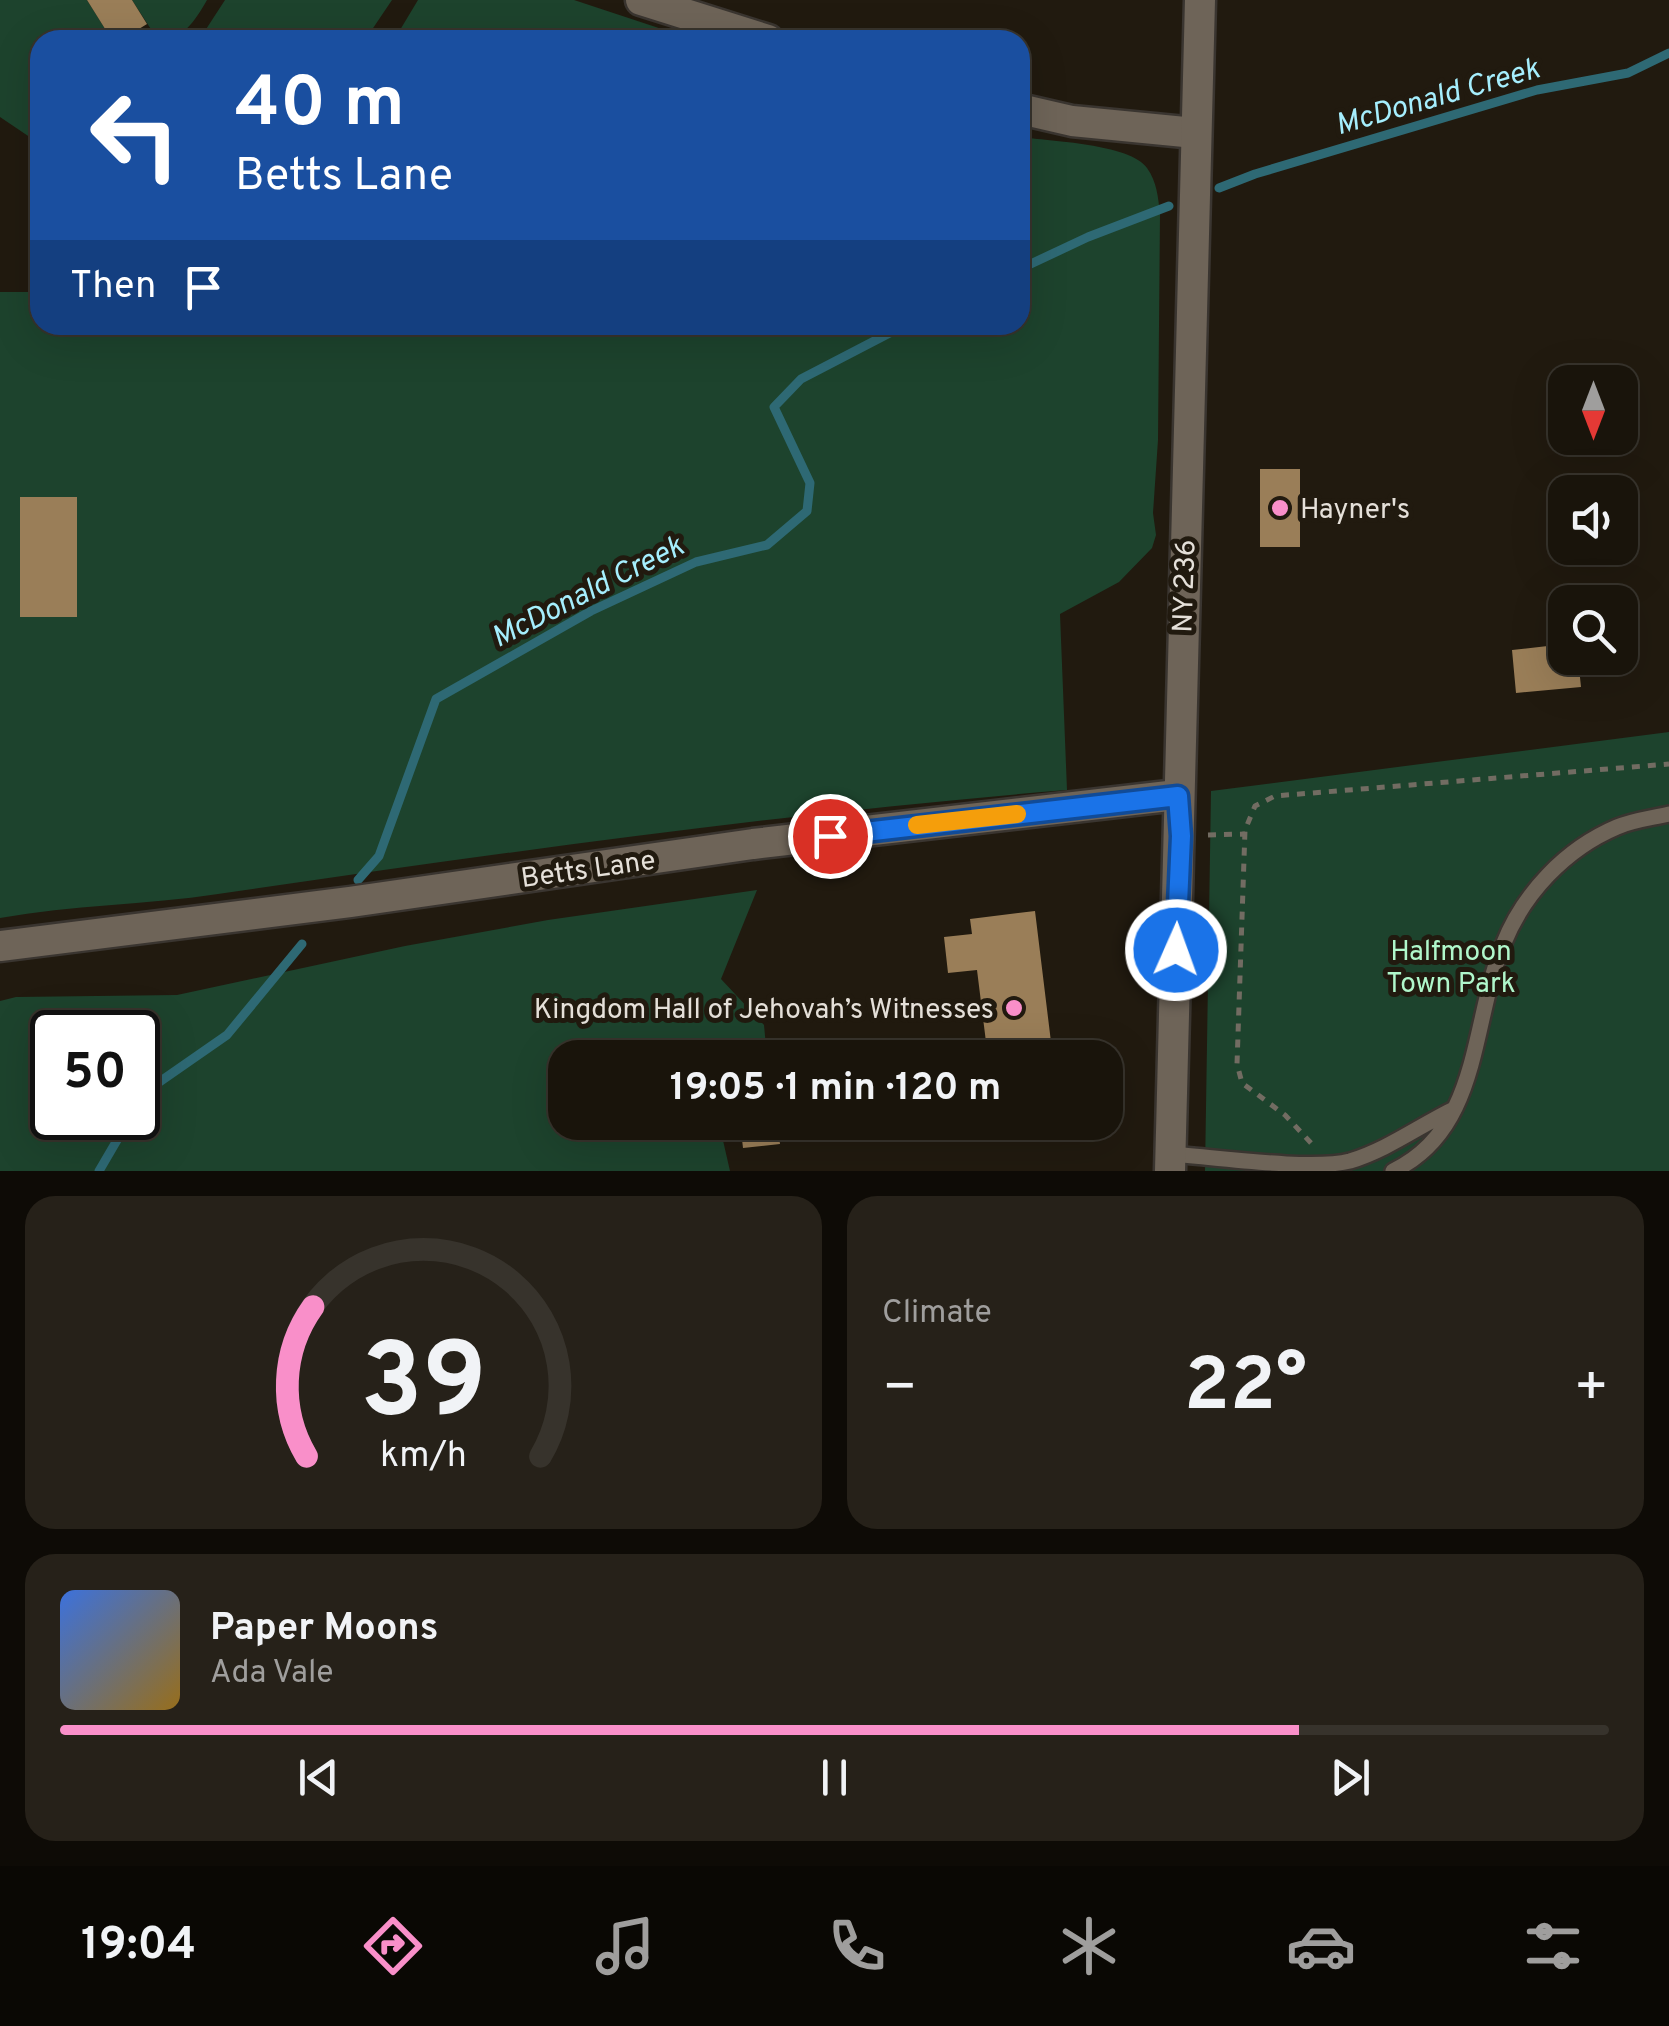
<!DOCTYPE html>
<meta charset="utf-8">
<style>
:root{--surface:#19140b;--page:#262119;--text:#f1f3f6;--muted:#9f9e9d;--line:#37332c;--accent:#f98fc9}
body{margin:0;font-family:Overpass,sans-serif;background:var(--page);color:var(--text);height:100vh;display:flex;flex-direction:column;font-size:38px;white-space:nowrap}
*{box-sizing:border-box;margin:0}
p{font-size:32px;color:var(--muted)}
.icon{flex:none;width:55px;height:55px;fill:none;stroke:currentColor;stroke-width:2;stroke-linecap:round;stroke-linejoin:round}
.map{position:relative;height:1171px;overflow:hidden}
.drawer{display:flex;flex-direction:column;gap:25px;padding:25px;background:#0e0b06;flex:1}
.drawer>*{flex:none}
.guide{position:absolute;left:30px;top:30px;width:1000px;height:305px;border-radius:30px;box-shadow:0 10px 40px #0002,0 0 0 2px var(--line);background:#1a4fa0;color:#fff;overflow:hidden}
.needle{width:65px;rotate:180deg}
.buttons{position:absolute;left:1548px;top:365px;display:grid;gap:20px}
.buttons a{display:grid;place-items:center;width:90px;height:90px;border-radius:20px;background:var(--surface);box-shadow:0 10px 40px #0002,0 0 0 2px var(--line);font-size:50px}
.speed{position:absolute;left:30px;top:1010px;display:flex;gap:20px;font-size:50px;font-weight:700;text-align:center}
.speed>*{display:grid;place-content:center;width:130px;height:130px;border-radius:50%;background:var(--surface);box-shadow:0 10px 40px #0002,0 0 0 2px var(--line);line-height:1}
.speed .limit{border:5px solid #111;border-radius:15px;background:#fff;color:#111}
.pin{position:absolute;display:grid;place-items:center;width:85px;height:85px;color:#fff;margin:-42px;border:5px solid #fff;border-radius:50%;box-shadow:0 2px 10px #0007}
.me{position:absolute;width:110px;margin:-55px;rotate:2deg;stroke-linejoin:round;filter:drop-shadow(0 0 8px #0008)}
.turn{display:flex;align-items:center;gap:35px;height:210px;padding:0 40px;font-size:45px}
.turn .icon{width:130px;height:130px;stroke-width:2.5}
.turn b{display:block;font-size:70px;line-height:85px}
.then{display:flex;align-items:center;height:95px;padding:0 40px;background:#0003;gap:20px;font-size:38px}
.big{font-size:75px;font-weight:700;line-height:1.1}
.drawer .tile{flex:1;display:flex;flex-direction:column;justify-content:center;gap:15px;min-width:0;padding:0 35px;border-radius:30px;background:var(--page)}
.drawer .dial{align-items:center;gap:0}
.dial svg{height:260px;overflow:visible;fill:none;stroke:var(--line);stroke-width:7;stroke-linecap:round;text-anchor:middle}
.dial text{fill:var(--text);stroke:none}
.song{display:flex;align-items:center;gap:30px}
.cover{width:120px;height:120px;border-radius:15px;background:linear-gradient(135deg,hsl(220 70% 55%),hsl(40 70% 35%))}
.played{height:10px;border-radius:5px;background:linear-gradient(90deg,var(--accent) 80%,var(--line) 80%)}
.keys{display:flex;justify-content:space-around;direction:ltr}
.heat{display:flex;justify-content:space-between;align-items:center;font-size:55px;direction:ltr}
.drawer .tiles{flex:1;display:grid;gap:25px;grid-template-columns:1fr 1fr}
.tile:last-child{grid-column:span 2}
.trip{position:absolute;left:548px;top:1040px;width:575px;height:100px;border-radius:30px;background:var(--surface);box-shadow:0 10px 40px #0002,0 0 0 2px var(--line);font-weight:700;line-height:100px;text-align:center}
.menu{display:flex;height:160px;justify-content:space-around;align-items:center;background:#0a0804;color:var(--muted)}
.menu .icon{width:70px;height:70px}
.menu .current{color:var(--accent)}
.menu b{font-size:45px;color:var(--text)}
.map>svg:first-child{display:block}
.green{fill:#1d432d;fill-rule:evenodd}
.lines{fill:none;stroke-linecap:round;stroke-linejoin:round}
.stream{stroke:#2e6974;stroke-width:9}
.building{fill:#9a7e58}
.lane-casing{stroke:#3a3530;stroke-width:20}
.street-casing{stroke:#3a3530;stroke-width:35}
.secondary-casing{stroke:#3a3530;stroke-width:35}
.path{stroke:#726c62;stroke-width:5;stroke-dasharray:8 8;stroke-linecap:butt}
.lane{stroke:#6e6458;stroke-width:15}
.street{stroke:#6e6458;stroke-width:30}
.secondary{stroke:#6e6458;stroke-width:30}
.route-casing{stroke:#114b97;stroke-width:25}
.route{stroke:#1a73e8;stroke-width:18}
.slow{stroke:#f59e0b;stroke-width:18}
.poi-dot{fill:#f98fc9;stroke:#211a0f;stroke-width:4}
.labels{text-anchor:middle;stroke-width:10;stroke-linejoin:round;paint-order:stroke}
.poi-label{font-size:28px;fill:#e5e0d9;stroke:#211a0f;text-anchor:start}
.street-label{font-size:28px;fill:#e5e0d9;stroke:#211a0f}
.park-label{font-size:28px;fill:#b0f7cb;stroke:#211a0f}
.water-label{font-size:30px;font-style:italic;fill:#a5eefd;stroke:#211a0f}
</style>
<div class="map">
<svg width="1669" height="1171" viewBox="0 0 1669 1171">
<rect width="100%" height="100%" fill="#211a0f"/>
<!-- green -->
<path class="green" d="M0,0H87L112,40H40V144L0,117Z
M132,0H207C195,21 183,40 158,40Z
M225,0H392L365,40H199Z
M418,0H574L695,40H394Z
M1020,137C1049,141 1131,144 1147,168C1157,182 1158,197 1160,213L1158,440L1153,513L1156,535L1152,548L1119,582L1060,614L1067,790C783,813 500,853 218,894C146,905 72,905 0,918V292H40V325H1020Z
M1669,732V1171H1205L1211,791Z
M757,890L721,979L764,1025L767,1057L565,1058V1122L719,1123L730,1171H0V1001L16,997L177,995L405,946L548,920ZM52,1032H138V1118H52Z"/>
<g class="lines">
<!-- stream -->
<path class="stream" d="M1219,188L1255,174L1537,90L1628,73L1669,53
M1020,269L1088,237L1169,206
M358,880L379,856L436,699L591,611L696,562L767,545L807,511L810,483L774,407L801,379L905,325
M138,1105L145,1092L227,1035L302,944
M99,1171L130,1118"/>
</g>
<!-- building -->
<path class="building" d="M87,0H132L147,24L121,40H112Z
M1260,469H1300V547H1260Z
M20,497H77V617H20Z
M1565,644V658H1578L1581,687L1516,693L1512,650Z
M1035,911L1051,1042L987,1050L977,970L948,973L944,937L972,934L970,919Z
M740,1122H777L780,1144L743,1148Z"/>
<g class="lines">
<defs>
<path id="lane" d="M1171,1154C1214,1157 1312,1171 1350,1161C1387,1150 1419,1126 1454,1109
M1393,1171C1481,1129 1471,1023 1503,945C1523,894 1565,849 1617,827C1633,820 1652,818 1669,814"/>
<path id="street" d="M641,0L768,40
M1020,109L1072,121L1195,133
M0,946L350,902L753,844L1177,795"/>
<path id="secondary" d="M1170,1171L1200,0"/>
</defs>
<!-- lane casing -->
<use href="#lane" class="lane-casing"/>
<!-- street casing -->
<use href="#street" class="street-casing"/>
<!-- secondary casing -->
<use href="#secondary" class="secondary-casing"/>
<!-- path -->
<path class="path" d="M1208,835L1245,834
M1311,1143L1285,1115L1242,1083L1237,1064L1245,830L1255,806L1275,796L1669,764"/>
<!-- lane -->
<use href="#lane" class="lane"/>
<!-- street -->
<use href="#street" class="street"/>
<!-- secondary -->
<use href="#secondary" class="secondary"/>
</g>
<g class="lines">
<defs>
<path id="route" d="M830,836L1178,796L1181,836L1176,950"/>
</defs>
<!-- route casing -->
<use href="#route" class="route-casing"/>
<!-- route -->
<use href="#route" class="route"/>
<!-- slow -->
<path class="slow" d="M917,825L1017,814"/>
</g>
<!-- markers -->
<g class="poi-dot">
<circle cx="1280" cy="508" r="10"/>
<circle cx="1014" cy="1008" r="10"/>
</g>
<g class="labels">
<!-- poi labels -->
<g class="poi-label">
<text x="1300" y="518">Hayner's</text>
<text x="994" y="1018" text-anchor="end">Kingdom Hall of Jehovah’s Witnesses</text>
</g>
<!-- street labels -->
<g class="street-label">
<text transform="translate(1183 586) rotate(-88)" y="10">NY 236</text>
<text transform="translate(588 868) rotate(-8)" y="10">Betts Lane</text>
</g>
<!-- park labels -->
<g class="park-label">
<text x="1451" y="960">Halfmoon<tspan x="1451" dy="32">Town Park</tspan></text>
</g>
<!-- water labels -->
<g class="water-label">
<text transform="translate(1437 96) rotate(-16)" y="10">McDonald Creek</text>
<text transform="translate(587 591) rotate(-27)" y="10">McDonald Creek</text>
</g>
</g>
</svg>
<div class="buttons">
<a><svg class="needle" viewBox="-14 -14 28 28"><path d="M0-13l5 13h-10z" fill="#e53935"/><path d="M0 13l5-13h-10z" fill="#9f9e9d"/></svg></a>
<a><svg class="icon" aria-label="sound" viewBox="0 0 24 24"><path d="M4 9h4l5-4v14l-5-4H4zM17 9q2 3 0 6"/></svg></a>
<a><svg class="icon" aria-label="search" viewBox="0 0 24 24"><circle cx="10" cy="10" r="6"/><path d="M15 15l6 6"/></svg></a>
</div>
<div class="speed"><div class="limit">50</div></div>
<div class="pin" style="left:830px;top:836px;background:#d93025"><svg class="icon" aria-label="arrive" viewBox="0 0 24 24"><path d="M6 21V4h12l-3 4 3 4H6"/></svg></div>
<svg class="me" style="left:1176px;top:950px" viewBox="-20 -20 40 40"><circle r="17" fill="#1a73e8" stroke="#fff" stroke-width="3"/><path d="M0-11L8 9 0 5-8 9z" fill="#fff"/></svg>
<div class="trip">19:05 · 1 min · 120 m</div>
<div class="guide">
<div class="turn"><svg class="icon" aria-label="left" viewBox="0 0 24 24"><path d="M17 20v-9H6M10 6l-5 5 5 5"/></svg><div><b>40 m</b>Betts Lane</div></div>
<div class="then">Then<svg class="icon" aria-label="arrive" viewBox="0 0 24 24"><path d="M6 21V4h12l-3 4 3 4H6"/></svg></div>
</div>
</div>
<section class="drawer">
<div class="tiles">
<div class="tile dial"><svg viewBox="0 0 100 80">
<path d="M14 69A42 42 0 1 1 86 69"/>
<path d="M14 69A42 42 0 0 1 16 23" stroke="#f98fc9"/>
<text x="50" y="56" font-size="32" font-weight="700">39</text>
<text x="50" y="72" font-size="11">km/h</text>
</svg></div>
<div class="tile"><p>Climate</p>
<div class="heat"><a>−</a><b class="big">22°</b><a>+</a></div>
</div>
<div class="tile">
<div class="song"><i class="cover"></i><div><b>Paper Moons</b><p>Ada Vale</p></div></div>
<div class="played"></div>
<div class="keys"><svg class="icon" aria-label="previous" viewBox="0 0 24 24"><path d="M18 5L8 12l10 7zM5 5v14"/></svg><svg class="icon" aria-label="pause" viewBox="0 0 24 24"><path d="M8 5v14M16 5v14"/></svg><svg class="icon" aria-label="next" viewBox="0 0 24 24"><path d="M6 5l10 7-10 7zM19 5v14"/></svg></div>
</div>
</div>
</section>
<nav class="menu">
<b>19:04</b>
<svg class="icon current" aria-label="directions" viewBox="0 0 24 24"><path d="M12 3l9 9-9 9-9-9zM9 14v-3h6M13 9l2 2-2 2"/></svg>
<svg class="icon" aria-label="music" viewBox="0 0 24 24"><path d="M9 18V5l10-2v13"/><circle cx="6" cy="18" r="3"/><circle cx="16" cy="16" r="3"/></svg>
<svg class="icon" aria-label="phone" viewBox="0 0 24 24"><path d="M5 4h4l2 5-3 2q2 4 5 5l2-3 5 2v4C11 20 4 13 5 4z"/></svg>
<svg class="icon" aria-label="climate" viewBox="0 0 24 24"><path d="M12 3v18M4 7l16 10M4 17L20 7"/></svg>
<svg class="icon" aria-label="car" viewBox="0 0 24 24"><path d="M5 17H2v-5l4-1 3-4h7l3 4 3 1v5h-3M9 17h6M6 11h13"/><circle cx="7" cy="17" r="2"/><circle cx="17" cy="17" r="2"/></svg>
<svg class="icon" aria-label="filters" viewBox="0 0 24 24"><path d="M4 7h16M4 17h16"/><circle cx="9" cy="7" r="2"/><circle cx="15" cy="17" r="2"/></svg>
</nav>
